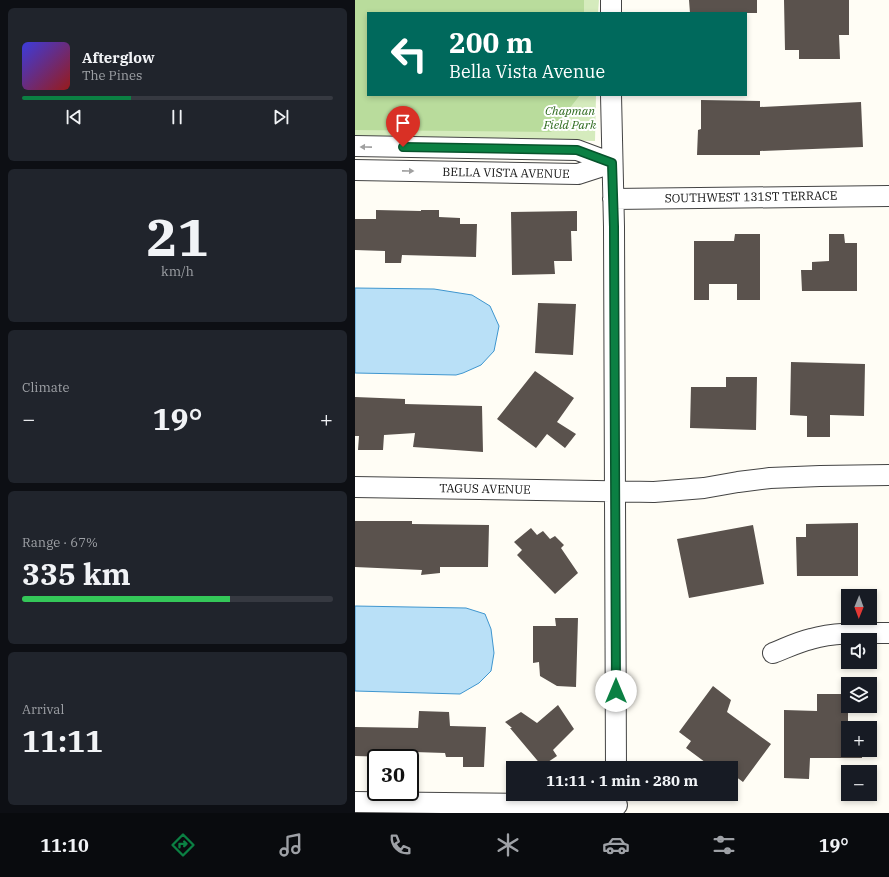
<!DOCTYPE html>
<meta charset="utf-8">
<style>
:root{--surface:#171b24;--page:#20242c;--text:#f1f3f6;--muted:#9ea1a6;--line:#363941;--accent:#0b8043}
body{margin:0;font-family:"IBM Plex Serif",serif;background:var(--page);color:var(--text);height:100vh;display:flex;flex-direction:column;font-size:15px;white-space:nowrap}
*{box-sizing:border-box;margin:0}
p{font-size:13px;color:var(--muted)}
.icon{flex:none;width:22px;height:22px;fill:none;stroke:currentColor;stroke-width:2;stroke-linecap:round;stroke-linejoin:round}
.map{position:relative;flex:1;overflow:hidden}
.drawer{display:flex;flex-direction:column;gap:8px;padding:8px;background:#0d0f14;width:355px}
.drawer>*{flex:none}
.top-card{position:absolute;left:12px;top:12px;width:380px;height:84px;border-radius:0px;box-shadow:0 2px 6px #0003;background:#00695c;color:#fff;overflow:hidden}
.needle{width:26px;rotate:181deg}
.controls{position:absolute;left:486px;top:589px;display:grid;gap:8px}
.controls a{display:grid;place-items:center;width:36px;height:36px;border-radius:0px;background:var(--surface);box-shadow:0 2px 6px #0003;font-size:20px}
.speed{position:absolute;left:12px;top:749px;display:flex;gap:8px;font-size:20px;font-weight:700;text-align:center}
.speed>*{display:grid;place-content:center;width:52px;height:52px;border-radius:50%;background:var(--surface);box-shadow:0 2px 6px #0003;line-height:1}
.speed .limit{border:2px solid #111;border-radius:6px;background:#fff;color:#111}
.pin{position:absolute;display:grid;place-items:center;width:34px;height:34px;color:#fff;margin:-41px -17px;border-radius:50% 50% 50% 0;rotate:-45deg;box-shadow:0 0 4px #0007}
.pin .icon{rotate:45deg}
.me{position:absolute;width:44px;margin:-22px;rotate:0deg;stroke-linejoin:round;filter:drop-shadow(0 0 3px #0008)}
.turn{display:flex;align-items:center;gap:14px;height:84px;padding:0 16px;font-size:18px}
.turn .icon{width:52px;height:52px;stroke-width:2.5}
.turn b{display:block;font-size:28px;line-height:34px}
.big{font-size:30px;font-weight:800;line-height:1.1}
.drawer .widget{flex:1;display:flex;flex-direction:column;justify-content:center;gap:6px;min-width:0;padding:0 14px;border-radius:6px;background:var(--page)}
.drawer .dial{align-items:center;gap:0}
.dial b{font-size:52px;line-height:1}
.song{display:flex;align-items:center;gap:12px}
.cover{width:48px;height:48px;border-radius:6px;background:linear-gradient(135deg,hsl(240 70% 55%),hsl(0 70% 35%))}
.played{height:4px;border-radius:2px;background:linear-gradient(90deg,var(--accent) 35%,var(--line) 35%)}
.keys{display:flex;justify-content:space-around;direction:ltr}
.heat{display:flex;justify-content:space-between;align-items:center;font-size:22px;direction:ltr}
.charge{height:6px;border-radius:3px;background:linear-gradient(90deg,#34c759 67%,var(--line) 0)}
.trip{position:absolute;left:151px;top:761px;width:232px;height:40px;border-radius:0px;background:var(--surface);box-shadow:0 2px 6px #0003;font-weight:800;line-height:40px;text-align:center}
.dock{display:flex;height:64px;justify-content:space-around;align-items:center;background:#090b0e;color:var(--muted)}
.dock .icon{width:28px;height:28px}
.dock .selected{color:var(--accent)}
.dock b{font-size:18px;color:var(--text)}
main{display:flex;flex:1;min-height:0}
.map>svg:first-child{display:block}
.green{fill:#d5ebbd}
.forest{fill:#b9dc9c}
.water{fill:#b9e0f7;stroke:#3f96cf}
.building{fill:#5a524d}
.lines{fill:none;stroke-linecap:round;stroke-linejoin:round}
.minor-casing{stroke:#444;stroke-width:22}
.minor{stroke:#fff;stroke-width:20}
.oneway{fill:#a0a0a0}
.route-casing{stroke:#07532c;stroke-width:10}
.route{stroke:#0b8043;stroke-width:7}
.labels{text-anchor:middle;stroke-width:4;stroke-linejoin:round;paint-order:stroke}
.park-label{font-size:12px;font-style:italic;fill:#2f6b1f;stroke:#fff}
.street-label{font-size:12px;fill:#111;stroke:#fff}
</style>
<main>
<section class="drawer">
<div class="widget">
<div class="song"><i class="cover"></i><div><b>Afterglow</b><p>The Pines</p></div></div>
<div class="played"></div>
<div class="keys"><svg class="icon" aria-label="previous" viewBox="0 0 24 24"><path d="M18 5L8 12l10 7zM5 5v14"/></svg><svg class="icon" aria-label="pause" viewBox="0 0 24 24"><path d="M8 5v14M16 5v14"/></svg><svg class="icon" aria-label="next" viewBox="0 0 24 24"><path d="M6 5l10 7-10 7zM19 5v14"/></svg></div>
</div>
<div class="widget dial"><b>21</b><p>km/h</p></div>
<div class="widget"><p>Climate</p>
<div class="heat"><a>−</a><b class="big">19°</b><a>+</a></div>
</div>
<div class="widget"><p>Range · 67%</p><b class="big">335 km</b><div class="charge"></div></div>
<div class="widget"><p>Arrival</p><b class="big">11:11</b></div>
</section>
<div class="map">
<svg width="534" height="813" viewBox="0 0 534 813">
<rect width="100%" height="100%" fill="#fffdf5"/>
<!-- green -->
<path class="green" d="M0,0H244L243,13H13V95H241L240,141L0,137Z"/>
<!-- forest -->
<path class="forest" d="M0,0H229V13H13V95H225L196,132L0,130Z"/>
<!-- water -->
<path class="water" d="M0,288L79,289L117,295L135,306L144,326L139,351L126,365L108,373L101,375L0,373Z
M0,606L111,608L130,614L136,629L139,653L136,671L124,683L105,694L0,691Z"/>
<!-- building -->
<path class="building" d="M334,0H402V13H335Z
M429,0H494V35H484L485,59H444V50H430Z
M346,100L405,101V107L506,102L508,147L405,151V155H342L343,130L346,129Z
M21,210L66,211V210H84V217L105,218V224H122L121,257L47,255L46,263H30V251L0,250V219H21Z
M222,211V231H216L217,261H199L200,274L157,275L156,212Z
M380,234H405V300H382V284H354V300H339V241H379Z
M474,234H489L490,243H502V291H447L446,270H457V262L474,261Z
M183,303L221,304L218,355L180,353Z
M436,362L510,364L509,416L475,415V437H452V416L435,415Z
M180,371L219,398L202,422L221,434L210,448L192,434L181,448L142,419Z
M371,377H402L401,430L335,428L336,387H371Z
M0,397L50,399V404L127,406L128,452L58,447L60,433L29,435L28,450H3L4,436H0Z
M0,521H57V524L134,525L133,567H85V573L66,575L67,570L0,567Z
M503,523V576H442L441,537H451V524Z
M398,525L409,584L334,598L322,539Z
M176,528L182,535L188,531L195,539L200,536L209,545L206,548L223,573L200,594L162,555L167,550L159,542Z
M200,618H223L221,687L202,686L185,676L184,662L178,663V626H201Z
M358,686L376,700L372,712L416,744L388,782L376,773V768H358L331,748L336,741L324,732Z
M462,694H493V721H508V728H493V750H507V758H455L454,779L429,778V710L462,711Z
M203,705L219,729L198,750L202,756L187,766L155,728H157L150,722L166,712L182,723Z
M64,711L94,712L95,726L131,727L129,767H108V757H91L90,753L59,752L36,753L35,757L0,756V727L63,728Z"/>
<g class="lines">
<defs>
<path id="minor" d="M256,13V0
M256,95L259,227L261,768
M0,146L222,150L257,163
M0,170L223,174L257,163
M258,199L534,196
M0,487L299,492L349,488L383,482L415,478L465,476L534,475
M418,653C431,648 443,642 456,639C480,632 509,633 534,633
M0,802L262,805"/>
</defs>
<!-- minor casing -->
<use href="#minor" class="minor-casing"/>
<!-- minor -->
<use href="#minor" class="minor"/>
</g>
<!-- one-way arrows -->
<defs><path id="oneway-solid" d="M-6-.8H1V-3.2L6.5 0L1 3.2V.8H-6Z"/></defs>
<g class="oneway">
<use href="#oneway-solid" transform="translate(11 147) rotate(-179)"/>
<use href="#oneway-solid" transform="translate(53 171) rotate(1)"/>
</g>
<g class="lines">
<defs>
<path id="route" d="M48,147L222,150L257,163L259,227L261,691"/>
</defs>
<!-- route casing -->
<use href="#route" class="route-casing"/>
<!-- route -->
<use href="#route" class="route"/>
</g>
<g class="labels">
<!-- park labels -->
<g class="park-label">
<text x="215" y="115">Chapman<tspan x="215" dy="14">Field Park</tspan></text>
</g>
<!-- street labels -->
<g class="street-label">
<text transform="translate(151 173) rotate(1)" y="4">BELLA VISTA AVENUE</text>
<text transform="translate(396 197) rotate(-1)" y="4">SOUTHWEST 131ST TERRACE</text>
<text transform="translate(130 489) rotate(1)" y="4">TAGUS AVENUE</text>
</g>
</g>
</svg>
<div class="controls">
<a><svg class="needle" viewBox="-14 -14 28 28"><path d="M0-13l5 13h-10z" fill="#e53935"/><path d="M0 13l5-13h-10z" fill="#9ea1a6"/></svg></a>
<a><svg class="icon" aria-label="sound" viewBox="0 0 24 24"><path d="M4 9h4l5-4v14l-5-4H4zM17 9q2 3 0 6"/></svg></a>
<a><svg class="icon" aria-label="layers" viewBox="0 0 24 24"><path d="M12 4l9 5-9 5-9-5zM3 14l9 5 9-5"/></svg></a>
<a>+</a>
<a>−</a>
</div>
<div class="speed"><div class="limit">30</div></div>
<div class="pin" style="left:48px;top:147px;background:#d93025"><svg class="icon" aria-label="arrive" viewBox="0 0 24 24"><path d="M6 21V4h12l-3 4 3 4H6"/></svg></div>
<svg class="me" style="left:261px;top:691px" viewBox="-20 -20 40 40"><circle r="19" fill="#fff"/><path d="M0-13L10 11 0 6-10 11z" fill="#0b8043"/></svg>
<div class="trip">11:11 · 1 min · 280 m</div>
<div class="top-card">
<div class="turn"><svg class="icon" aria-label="left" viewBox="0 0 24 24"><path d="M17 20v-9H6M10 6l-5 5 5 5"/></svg><div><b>200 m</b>Bella Vista Avenue</div></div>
</div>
</div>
</main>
<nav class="dock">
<b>11:10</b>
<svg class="icon selected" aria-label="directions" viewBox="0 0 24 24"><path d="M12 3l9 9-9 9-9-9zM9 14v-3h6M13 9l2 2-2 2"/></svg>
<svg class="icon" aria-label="music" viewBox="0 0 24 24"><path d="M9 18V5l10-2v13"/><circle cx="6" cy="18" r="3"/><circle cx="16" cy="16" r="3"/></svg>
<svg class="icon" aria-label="phone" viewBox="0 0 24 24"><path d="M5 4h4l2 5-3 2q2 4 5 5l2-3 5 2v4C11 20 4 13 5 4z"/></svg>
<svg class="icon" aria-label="climate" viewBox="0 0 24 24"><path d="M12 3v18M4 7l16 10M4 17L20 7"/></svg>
<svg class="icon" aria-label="car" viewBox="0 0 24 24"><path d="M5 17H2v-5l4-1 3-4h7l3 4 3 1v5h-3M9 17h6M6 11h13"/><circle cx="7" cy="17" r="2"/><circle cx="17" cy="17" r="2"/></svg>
<svg class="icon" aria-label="filters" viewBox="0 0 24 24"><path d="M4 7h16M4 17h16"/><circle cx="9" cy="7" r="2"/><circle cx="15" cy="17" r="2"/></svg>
<b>19°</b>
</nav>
